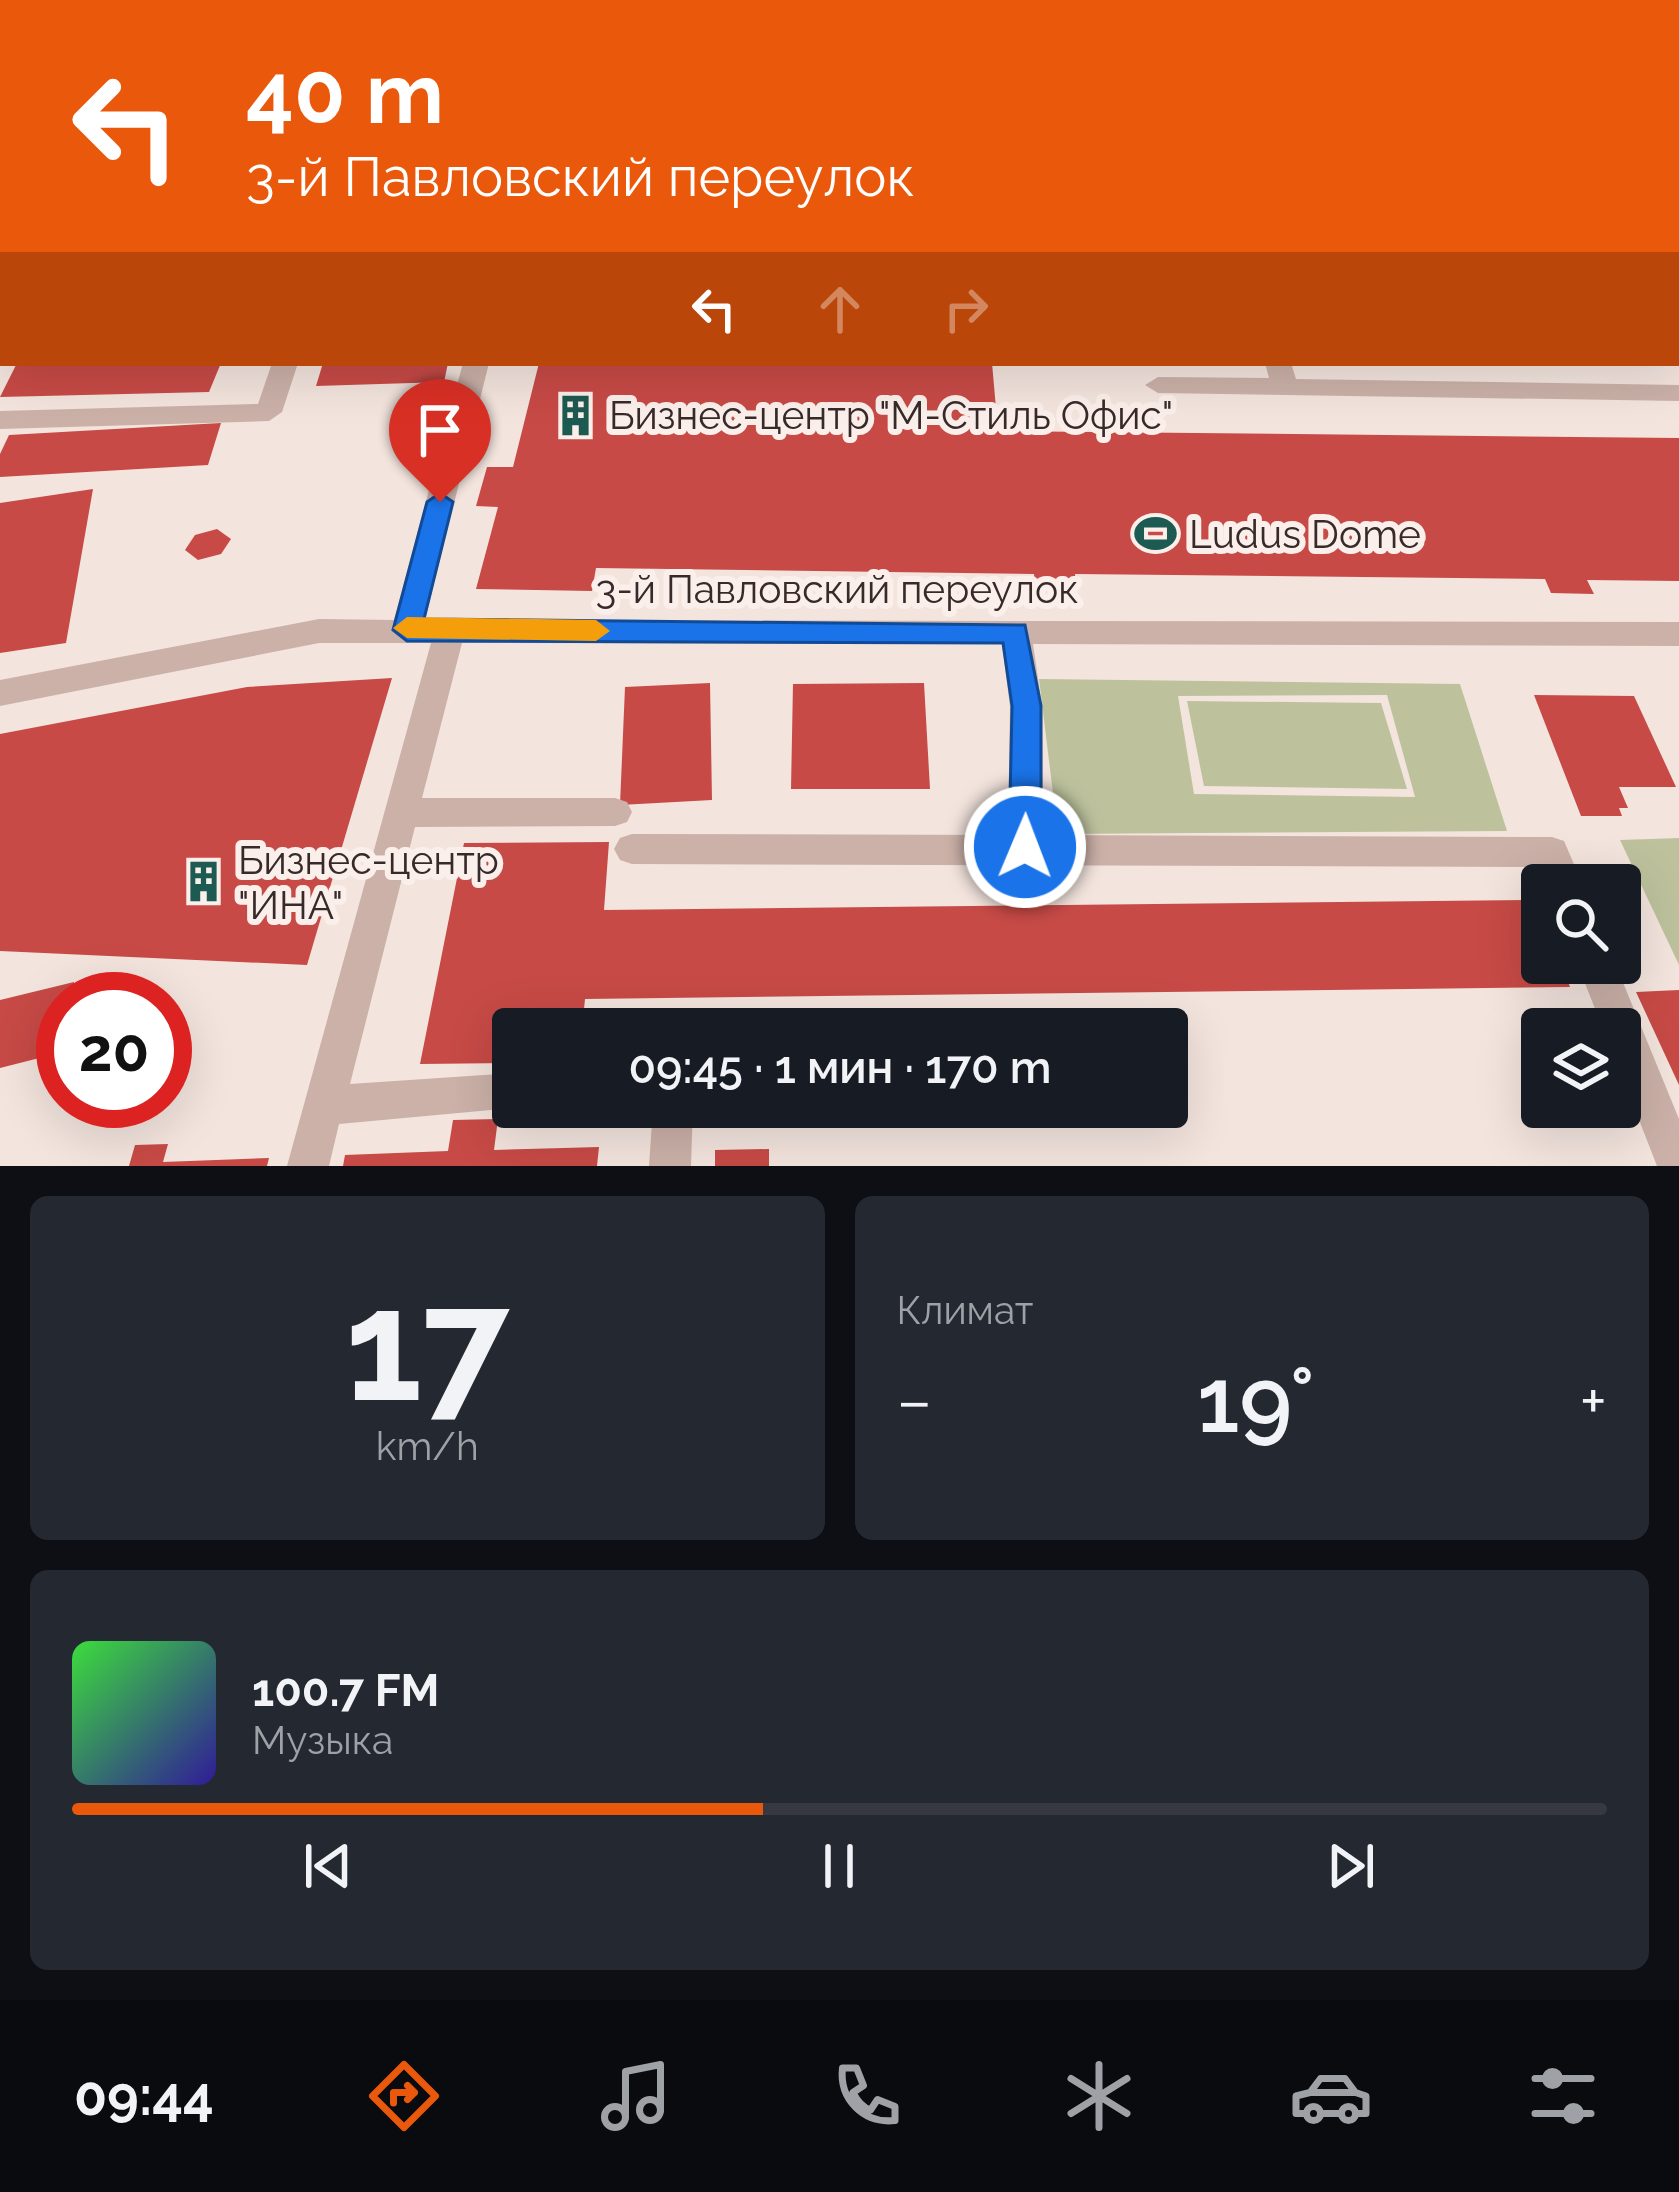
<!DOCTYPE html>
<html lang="ru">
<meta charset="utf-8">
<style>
:root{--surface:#171b24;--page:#242831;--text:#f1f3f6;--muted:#9ea1a6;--line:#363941;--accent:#ea580c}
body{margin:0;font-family:Raleway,sans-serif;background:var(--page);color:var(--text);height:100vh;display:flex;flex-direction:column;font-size:45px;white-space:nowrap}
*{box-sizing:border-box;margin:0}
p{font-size:39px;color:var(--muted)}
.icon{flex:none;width:66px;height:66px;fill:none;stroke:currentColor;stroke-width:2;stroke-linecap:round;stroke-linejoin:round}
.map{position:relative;height:1166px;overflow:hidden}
.sheet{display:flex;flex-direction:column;gap:30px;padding:30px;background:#0d0f14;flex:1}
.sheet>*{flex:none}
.guide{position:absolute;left:0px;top:0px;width:1680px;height:366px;box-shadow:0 12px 48px #0002;background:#ea580c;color:#fff;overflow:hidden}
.controls{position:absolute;left:1521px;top:864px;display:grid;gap:24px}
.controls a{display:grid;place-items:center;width:120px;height:120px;border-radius:12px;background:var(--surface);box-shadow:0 12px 48px #0002;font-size:60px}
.speed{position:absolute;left:36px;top:972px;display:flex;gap:24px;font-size:60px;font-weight:700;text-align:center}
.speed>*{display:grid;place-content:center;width:156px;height:156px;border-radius:50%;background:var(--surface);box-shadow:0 12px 48px #0002;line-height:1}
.speed .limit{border:18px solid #d22;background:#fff;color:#111}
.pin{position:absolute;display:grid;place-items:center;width:102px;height:102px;color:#fff;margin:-123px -51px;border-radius:50% 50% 50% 0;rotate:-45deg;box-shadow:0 0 12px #0007}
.pin .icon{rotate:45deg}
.me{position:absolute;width:132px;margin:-66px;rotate:1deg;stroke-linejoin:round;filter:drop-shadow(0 0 9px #0008)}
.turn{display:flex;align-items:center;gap:42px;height:252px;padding:0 48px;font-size:54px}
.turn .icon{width:156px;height:156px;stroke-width:2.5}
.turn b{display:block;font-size:84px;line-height:102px}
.lanes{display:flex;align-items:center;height:114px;padding:0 48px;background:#0003;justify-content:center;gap:60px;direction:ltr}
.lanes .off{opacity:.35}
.big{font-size:90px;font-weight:600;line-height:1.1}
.sheet .widget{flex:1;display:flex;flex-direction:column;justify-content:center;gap:18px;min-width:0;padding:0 42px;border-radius:18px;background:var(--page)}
.sheet .dial{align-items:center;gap:0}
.dial b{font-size:156px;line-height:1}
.song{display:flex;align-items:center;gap:36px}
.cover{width:144px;height:144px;border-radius:18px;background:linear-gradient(135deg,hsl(120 70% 55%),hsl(250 70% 35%))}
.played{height:12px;border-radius:6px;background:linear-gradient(90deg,var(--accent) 45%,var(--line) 45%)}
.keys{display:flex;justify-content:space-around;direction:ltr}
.heat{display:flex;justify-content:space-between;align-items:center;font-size:66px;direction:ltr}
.sheet .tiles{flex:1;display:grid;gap:30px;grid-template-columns:1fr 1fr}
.widget:last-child{grid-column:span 2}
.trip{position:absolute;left:492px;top:1008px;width:696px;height:120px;border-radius:12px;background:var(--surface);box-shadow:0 12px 48px #0002;font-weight:600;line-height:120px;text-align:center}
.tab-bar{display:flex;height:192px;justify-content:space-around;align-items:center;background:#090b0e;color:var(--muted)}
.tab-bar .icon{width:84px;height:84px}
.tab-bar .current{color:var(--accent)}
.tab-bar b{font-size:54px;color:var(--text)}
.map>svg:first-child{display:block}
.green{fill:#bdc29d;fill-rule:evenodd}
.building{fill:#c74a46}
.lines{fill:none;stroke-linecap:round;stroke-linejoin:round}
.minor{fill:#cbb1a8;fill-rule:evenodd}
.major{fill:#7a5e5a;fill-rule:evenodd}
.route{fill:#1a73e8;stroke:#114b97;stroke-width:3}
.slow{fill:#f59e0b}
.labels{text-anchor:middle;stroke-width:12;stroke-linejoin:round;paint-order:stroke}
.poi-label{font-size:39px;fill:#382a29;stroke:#faefea;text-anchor:start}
.street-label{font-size:39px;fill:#382a29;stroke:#faefea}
</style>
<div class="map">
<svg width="1679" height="1166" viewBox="0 0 1679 1166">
<rect width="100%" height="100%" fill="#f3e4dd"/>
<!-- green -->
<path class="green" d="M1039,679L1460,684L1507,831L1058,834ZM1387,695L1415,797L1194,794L1178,696Z
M1187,701L1381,703L1407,789L1204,786Z
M1679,838V965L1620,840Z"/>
<!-- building -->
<path class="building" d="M17,363H221L209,392L0,397Z
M323,363H448L444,382L316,386Z
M539,363H992L998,431L1679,438V581L1587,580L1594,594L1551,593L1545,579L1075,574L1076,588L1035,587L1034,574L596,568L592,591L476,589L498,507L476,506L487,467H513Z
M221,423L208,465L0,477V454L9,435Z
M93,489L66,643L0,653V503Z
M217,529L231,539L221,554L198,560L185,550L195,535Z
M392,678L307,965L0,951V734L247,687Z
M710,683L712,800L620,805L625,687Z
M924,683L930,789H791L793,684Z
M1534,695L1634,696L1676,787H1619L1628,808H1619L1622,816H1581Z
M609,842L604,910L1537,900L1542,914V963H1561L1570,987L585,999L582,1029H513V1063L420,1064L464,843Z
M74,982L73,999H63V1052L0,1068V1000Z
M1679,990V1085L1636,992Z
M498,1119L494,1150L599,1147L597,1166H343L345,1155L448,1151L453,1120Z
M168,1144L163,1162L269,1158L267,1166H129L135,1145Z
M769,1149V1166H715V1150Z"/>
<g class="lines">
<!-- minor -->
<path class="minor" d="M570,0H588V3H570Z
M691,0H709V3H691Z
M1677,128H1679V140H1677Z
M272,363H298L282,412L269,421L0,429V411L258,404Z
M463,363H489L425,620L1679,622V646L1033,644L1042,706L1043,835L1552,837L1564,841L1583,885H1547L1540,867L632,864L620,860L614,849L620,838L632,834L1008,835L1010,706L1002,644L462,643L422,798H615L627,802L632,812L627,822L615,826L415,827L350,1084L513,1073V1107H524L339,1124L329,1166H287L431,643H319L0,706V680L319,619L394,620Z
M1265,363H1291L1296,379L1679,385V401L1158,393L1145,385L1158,377L1269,378Z
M1577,963H1615L1679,1119V1166H1657L1620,1071V1029H1603Z
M653,1107H693L691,1166H649Z"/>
<!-- major -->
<path class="major" d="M4,0H22V3H4Z
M3,58V79L0,80V59Z"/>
</g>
<!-- route -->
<path class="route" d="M440,493L453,502L424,619L1025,625L1041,706V847L1036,856H1014L1009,847L1012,706L1003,643L407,641L393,630L427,502Z"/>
<!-- slow -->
<path class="slow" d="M407,617L596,620L610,631L596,641L407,638L393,628Z"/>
<!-- icons -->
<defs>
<symbol id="building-bare" viewBox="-9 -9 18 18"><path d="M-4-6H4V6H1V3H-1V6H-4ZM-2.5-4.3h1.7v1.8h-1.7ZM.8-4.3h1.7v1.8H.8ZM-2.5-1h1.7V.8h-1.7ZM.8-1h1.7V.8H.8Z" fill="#1d5a51" stroke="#faefea" stroke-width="2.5" paint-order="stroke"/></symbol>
<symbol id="stadium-bare" viewBox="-9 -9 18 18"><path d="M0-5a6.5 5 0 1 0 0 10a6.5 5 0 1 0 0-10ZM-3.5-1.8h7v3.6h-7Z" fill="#1d5a51" stroke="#faefea" stroke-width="2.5" paint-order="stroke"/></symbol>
</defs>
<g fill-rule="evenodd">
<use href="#building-bare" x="546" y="386" width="59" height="59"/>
<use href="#stadium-bare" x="1126" y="504" width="59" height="59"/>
<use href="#building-bare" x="174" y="852" width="59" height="59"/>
</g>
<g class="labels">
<!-- poi labels -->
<g class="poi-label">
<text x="609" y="429">Бизнес-центр "М-Стиль Офис"</text>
<text x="1189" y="548">Ludus Dome</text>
<text x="238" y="874">Бизнес-центр<tspan x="238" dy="45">"ИНА"</tspan></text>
</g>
<!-- street labels -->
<g class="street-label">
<text x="837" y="603">3-й Павловский переулок</text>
</g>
</g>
</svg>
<div class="controls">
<a><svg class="icon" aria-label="search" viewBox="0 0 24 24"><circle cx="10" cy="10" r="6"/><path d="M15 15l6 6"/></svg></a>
<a><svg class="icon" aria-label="layers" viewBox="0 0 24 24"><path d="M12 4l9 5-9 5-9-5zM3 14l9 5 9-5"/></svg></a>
</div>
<div class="speed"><div class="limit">20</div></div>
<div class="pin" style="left:440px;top:502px;background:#d93025"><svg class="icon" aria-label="arrive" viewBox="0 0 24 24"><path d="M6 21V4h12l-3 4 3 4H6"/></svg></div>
<svg class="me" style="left:1025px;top:847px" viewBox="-20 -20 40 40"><circle r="17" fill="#1a73e8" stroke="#fff" stroke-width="3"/><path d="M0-11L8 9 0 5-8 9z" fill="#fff"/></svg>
<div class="trip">09:45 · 1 мин · 170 m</div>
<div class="guide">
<div class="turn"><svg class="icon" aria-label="left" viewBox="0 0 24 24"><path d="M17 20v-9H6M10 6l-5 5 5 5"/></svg><div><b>40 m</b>3-й Павловский переулок</div></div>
<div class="lanes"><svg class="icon" aria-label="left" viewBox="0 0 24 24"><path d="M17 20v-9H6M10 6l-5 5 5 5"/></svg><svg class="icon off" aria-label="ahead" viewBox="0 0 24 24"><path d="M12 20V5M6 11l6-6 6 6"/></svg><svg class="icon off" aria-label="right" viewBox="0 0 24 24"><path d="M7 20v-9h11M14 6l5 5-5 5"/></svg></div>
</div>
</div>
<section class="sheet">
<div class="tiles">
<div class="widget dial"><b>17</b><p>km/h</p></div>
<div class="widget"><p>Климат</p>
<div class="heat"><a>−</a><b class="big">19°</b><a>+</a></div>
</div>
<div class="widget">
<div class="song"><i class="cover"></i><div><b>100.7 FM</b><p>Музыка</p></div></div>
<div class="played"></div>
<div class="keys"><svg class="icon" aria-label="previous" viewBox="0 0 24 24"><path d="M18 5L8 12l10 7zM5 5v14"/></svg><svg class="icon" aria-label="pause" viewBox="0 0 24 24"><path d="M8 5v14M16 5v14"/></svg><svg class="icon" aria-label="next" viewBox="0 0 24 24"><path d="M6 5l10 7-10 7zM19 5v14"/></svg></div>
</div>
</div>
</section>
<nav class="tab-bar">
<b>09:44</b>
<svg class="icon current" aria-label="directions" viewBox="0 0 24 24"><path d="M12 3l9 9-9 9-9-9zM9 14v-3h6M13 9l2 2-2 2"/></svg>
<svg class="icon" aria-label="music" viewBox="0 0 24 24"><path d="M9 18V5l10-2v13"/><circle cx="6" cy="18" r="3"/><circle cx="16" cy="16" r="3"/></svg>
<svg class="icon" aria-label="phone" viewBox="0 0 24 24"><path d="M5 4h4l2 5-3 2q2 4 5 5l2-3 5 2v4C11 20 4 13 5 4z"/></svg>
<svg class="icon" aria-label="climate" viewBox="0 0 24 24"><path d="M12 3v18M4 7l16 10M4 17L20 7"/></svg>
<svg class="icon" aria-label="car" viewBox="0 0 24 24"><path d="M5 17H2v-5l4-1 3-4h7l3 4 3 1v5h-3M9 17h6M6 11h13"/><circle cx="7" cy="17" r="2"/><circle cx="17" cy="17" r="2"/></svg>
<svg class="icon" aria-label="filters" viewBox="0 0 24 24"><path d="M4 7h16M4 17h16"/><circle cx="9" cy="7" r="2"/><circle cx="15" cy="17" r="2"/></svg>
</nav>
